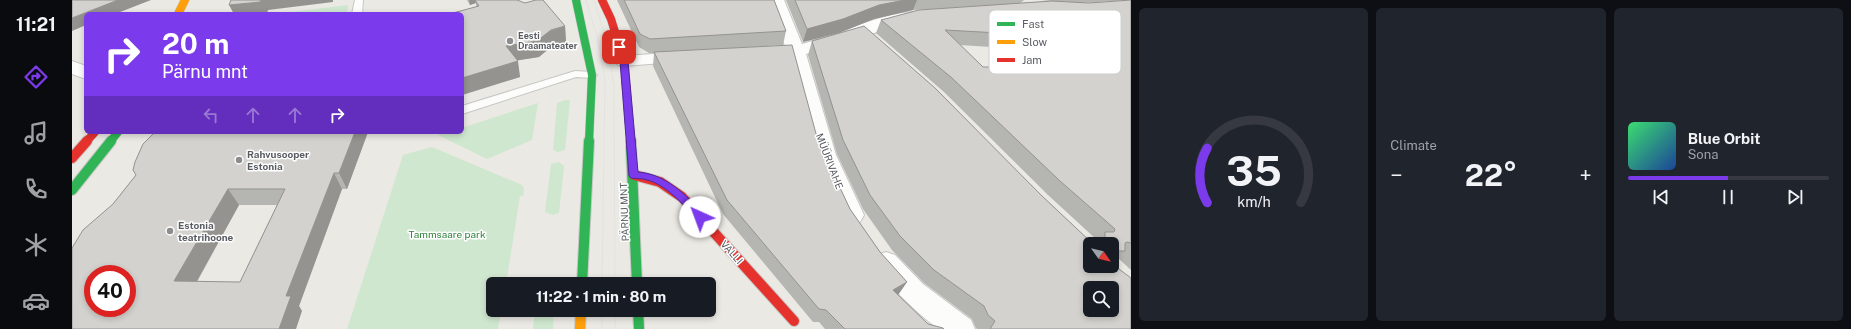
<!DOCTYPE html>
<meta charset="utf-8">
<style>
:root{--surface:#171b24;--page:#20242c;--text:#f1f3f6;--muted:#9ea1a6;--line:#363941;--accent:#7c3aed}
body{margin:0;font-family:"Public Sans",sans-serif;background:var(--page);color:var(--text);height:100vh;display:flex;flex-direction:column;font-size:15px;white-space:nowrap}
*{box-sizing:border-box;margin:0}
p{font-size:13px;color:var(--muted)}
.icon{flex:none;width:22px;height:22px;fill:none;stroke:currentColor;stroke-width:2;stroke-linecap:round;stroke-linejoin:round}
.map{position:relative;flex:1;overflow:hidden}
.side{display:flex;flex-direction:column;gap:8px;padding:8px;background:#0d0f14;width:720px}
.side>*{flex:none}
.top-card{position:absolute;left:12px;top:12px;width:380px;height:122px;border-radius:6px;box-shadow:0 2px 6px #0003;background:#7c3aed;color:#fff;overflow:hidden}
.needle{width:26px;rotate:124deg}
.tools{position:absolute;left:1011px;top:237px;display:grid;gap:8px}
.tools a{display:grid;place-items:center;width:36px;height:36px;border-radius:6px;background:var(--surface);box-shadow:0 2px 6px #0003;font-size:20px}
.speed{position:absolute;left:12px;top:265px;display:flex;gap:8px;font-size:20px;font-weight:700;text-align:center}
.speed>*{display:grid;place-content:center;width:52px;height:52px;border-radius:50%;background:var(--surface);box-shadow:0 2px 6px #0003;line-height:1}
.speed .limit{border:6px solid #d22;background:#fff;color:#111}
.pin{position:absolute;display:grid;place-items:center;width:34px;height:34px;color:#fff;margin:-17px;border-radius:8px;box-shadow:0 2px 6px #0006}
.me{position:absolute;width:44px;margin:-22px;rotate:317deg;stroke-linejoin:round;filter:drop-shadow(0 0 3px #0008)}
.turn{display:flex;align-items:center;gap:14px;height:84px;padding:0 12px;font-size:18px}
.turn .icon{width:52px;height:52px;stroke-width:2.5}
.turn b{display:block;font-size:28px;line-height:34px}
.lanes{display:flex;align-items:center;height:38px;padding:0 12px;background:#0003;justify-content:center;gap:20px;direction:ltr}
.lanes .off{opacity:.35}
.big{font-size:30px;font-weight:700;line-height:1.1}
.side .tile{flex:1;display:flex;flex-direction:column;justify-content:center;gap:6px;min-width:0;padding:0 14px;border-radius:6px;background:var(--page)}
.side .dial{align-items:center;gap:0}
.dial svg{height:104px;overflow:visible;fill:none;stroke:var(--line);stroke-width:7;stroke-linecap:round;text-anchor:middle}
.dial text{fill:var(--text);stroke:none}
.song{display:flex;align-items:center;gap:12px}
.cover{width:48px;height:48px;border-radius:6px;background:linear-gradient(135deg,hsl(140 70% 55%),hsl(220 70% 35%))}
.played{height:4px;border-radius:2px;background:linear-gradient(90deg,var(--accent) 50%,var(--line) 50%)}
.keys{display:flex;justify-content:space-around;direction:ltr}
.heat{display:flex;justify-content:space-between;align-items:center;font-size:22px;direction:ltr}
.side .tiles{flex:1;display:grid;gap:8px;grid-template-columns:repeat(3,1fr)}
.trip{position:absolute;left:414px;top:277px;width:230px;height:40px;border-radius:6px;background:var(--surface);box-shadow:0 2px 6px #0003;font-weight:700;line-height:40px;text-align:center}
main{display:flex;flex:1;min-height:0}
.menu{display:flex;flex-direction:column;width:72px;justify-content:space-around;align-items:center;background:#090b0e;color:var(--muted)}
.menu .icon{width:28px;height:28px}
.menu .current{color:var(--accent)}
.menu b{font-size:18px;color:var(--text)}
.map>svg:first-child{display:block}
.green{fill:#d0e7cf}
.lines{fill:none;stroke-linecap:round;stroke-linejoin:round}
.lane-casing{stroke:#c6c7c5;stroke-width:2}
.street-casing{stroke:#c6c7c5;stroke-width:2}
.fast-far1-casing{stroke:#c7c8c7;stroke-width:9}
.fast-casing{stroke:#c7c8c7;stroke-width:12}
.slow-far1-casing{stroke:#c7c8c7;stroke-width:9}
.slow-casing{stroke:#c7c8c7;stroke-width:12}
.jam-far1-casing{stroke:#c7c8c7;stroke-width:9}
.jam-casing{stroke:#c7c8c7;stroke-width:12}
.lane{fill:#fcfcfb;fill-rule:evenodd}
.street{fill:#fcfcfb;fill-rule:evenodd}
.fast-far1{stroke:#30b455;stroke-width:8}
.fast{stroke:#30b455;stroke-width:10}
.slow-far1{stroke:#ff9f0a;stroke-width:8}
.slow{stroke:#ff9f0a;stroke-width:10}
.jam-far1{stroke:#e5322d;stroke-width:8}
.jam{stroke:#e5322d;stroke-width:10}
.tram{stroke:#e2e2e1;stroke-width:1}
.wall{fill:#b5b5b1;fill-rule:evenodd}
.shaded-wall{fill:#949390}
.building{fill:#d3d2ce;stroke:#949390;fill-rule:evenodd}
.route{fill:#7c3aed;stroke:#51269a}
.poi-dot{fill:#8c8d8f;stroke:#fff;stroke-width:1.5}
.labels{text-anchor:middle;stroke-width:3;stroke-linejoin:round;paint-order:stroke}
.far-poi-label{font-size:9px;font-weight:bold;fill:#595c62;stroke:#fff;text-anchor:start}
.poi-label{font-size:10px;font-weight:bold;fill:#595c62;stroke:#fff;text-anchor:start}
.street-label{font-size:10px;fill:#595c62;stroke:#fff}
.park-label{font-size:10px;fill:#31813d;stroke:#fff}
.key{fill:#fff;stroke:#cdced0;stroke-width:1}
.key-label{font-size:11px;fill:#595c62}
</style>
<main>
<nav class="menu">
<b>11:21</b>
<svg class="icon current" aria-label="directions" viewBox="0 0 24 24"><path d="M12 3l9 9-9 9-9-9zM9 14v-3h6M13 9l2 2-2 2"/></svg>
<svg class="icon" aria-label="music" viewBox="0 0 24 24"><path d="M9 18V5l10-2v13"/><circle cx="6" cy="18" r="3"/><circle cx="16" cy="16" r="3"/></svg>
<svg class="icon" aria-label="phone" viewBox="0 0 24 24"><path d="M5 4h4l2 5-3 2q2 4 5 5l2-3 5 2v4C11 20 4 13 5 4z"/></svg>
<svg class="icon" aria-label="climate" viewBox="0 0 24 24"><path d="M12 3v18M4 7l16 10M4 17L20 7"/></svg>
<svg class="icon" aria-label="car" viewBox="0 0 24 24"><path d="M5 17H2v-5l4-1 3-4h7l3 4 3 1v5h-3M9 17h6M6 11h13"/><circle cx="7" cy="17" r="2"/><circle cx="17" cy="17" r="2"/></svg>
</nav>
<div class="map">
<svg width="1059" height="329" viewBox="0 0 1059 329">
<rect width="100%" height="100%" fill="#eae9e3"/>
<!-- green -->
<path class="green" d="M276,5L275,14H203Z
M493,100H498L493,150L486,152L481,150L485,103Z
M466,103L460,140L415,159L366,135L377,132H390V128Z
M360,147L450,185L452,188L451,196H448L434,284H421V310H429L426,329H275L331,155Z
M487,162L492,166L487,213L481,215L473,212L479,164Z
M463,310H482L481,329H461Z"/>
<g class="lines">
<defs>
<path id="lane" d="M283,0H291L290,14H280Z
M503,71L520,72L525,75L520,78L504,77L390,114V106Z"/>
<path id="street" d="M696,0H712L730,44C755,38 822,8 843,13L845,17L843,21C806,30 771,45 734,54L764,155L792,215L788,222L780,224L772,222L768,215L742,155L717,57L691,58L685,57L682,53L685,49L713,46Z
M610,52L616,53L619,57L616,61L552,66L546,65L543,61L546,57L552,56Z
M0,61L14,66V79L0,74Z
M814,252L823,255L851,284L899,320L903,329C893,329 879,329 869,329C857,326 807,276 801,263L805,255Z"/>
<path id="fast-far1" d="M504,0L520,75L517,142
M38,142L46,132"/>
<path id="fast" d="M559,146L565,284
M0,190L39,141
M510,284L517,141
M566,310L567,329"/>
<path id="slow-far1" d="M106,14L113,0"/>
<path id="slow" d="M508,329L509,310"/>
<path id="jam-far1" d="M530,0L539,19L552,61L559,142
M14,142L23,132"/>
<path id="jam" d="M559,141V146
M0,158L15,141
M562,175L588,182L610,197L722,321"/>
</defs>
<!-- lane casing -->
<use href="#lane" class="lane-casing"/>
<!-- street casing -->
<use href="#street" class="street-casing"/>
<!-- fast-far1 casing -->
<use href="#fast-far1" class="fast-far1-casing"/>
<!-- fast casing -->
<use href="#fast" class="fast-casing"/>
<!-- slow-far1 casing -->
<use href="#slow-far1" class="slow-far1-casing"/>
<!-- slow casing -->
<use href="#slow" class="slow-casing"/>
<!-- jam-far1 casing -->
<use href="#jam-far1" class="jam-far1-casing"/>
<!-- jam casing -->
<use href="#jam" class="jam-casing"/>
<!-- lane -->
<use href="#lane" class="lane"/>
<!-- street -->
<use href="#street" class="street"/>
<!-- fast-far1 -->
<use href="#fast-far1" class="fast-far1"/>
<!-- fast -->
<use href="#fast" class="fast"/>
<!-- slow-far1 -->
<use href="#slow-far1" class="slow-far1"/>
<!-- slow -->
<use href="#slow" class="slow"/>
<!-- jam-far1 -->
<use href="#jam-far1" class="jam-far1"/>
<!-- jam -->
<use href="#jam" class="jam"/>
<!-- tram -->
<path class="tram" d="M514,0L526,40L533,80L530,284
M522,0L535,42L542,86L543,284
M530,310V329
M543,310V329"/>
</g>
<!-- wall -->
<path class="wall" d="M395,0H445L493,26L494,42L480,46L467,57L445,60L448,77L390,95V14L404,7V3L398,5Z
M545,0H702L714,31L711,45L631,50L746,141L778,209L808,252L835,282L826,295L856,324L872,329H753L747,322H741L651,214L581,66L582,53H577L567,47Z
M714,0H952L951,1L948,3L979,1L969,0H1058L1008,3H1017L1059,0V270L1046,258L1041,262L1059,329H905L904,328L900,319L852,283L820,250L791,209L765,154L736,55L740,41L969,195L1021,244L1025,240L976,195L872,92L804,33L809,20L864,9L841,10L802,19L767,33L731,42ZM888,45L919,47L933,67H911ZM1018,244H1040V266Z
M83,132H296L275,189H270L227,306L230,311L0,329L41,204L64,175ZM167,205H205L168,282H125Z"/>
<!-- shaded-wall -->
<path class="shaded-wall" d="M46,0H79L43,14H14V25L0,31V18Z
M189,0H261V2L196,10L195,14H162L157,5Z
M397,0H411H403L404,3L398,5Z
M833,0H845L841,10L802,19L767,33L731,42L735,29L807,5Z
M493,26L494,42L480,46L467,57L436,62L434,46Z
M446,61L448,77L390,95V78Z
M283,132H296L275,189L267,173Z
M262,173L270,189L227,306L230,311L224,329H207L214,296Z
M156,189L167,205L116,297L102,281Z
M835,282L826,295L812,303L821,290Z"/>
<!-- building -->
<path class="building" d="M0,0H46L0,18Z
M159,0H189L188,2L157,5Z
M403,0H445L453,3L464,0H471L493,26L479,30L465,41L434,46L446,61L390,78V14H377L407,6Z
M552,0H702L714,31L578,39L568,34Z
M723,0H833L807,5L771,19L735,29Z
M1059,0V243L1055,242L1053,243V251H1040V244H1033V232H1042L1043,229L988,181L880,78L809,20L847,10L980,1L1017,3ZM873,30L927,33L951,67H911Z
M792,26L863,88L969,195L1021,244H1018V266H1040V261L1047,269L1059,278V329H918L923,321L916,315L912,306L862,270L828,236L798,195L771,140L740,41ZM1018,288H1040V310H1018Z
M720,45L746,141L778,209L808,252L835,282L821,290L856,324L871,328L872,329H773L754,310L747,309L655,200L582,52Z
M83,132H283L267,173H262L214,296H219L207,329H0V248L11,230L41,204L64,175L61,170L63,162L71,144ZM156,189H213L168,282L102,281ZM21,274H55V308H21Z"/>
<!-- route -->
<path class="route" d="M547,45L551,47L556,61L566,172C594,174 614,195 632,214L633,217L632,219H625C611,205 595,185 575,180C570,178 564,179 559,178L557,176L548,61L544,47Z"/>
<!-- markers -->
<g class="poi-dot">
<circle cx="438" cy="41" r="4"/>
<circle cx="167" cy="160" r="4"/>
<circle cx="98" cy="231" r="4"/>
</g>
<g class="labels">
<!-- far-poi labels -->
<g class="far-poi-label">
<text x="446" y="39">Eesti<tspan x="446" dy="10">Draamateater</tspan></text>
</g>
<!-- poi labels -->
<g class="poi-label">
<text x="175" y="158">Rahvusooper<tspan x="175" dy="12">Estonia</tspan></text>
<text x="106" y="229">Estonia<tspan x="106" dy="12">teatrihoone</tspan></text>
</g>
<!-- street labels -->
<g class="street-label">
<text transform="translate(758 161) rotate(69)" y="4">MÜÜRIVAHE</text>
<text transform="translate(552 212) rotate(-92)" y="4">PÄRNU MNT</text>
<text transform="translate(660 252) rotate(48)" y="4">VALLI</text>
</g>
<!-- park labels -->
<g class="park-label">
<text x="375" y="238">Tammsaare park</text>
</g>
</g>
<!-- legend -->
<rect x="917" y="10" width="132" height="64" rx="6" class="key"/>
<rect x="925" y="22" width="18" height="4" fill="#30b455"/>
<rect x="925" y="40" width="18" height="4" fill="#ff9f0a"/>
<rect x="925" y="58" width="18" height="4" fill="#e5322d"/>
<g class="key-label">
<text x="950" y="28">Fast</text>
<text x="950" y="46">Slow</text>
<text x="950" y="64">Jam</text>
</g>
</svg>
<div class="tools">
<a><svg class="needle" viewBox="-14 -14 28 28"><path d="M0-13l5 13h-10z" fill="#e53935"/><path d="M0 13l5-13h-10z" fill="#9ea1a6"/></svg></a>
<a><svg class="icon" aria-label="search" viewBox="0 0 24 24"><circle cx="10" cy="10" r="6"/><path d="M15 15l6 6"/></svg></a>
</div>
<div class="speed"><div class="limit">40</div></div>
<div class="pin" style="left:547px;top:47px;background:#d93025"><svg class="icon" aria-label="arrive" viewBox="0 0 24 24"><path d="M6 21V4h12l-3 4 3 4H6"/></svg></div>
<svg class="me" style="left:628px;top:217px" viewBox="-20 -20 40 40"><circle r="19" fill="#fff"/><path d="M0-13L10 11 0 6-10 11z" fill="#7c3aed"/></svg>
<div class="trip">11:22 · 1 min · 80 m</div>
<div class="top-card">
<div class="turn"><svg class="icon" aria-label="right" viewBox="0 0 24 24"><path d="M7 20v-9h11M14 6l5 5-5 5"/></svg><div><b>20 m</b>Pärnu mnt</div></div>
<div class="lanes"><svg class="icon off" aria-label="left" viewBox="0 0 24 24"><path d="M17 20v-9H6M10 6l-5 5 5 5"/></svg><svg class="icon off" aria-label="ahead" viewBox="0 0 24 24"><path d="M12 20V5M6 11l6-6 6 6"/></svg><svg class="icon off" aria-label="ahead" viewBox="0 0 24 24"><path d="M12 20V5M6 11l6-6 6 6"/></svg><svg class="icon" aria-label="right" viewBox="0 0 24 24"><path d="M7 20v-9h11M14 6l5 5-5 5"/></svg></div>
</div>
</div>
<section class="side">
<div class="tiles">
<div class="tile dial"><svg viewBox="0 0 100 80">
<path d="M14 69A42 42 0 1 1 86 69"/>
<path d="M14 69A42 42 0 0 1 14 27" stroke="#7c3aed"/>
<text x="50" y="56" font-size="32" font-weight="700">35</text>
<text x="50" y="72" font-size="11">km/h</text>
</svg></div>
<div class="tile"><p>Climate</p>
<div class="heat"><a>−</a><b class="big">22°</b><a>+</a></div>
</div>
<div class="tile">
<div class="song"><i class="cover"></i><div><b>Blue Orbit</b><p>Sona</p></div></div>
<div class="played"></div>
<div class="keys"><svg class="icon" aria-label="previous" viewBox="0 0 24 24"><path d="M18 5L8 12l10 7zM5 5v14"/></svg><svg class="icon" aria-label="pause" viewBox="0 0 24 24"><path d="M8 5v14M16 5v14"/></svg><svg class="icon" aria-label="next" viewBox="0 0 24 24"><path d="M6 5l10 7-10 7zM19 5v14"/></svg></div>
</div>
</div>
</section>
</main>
